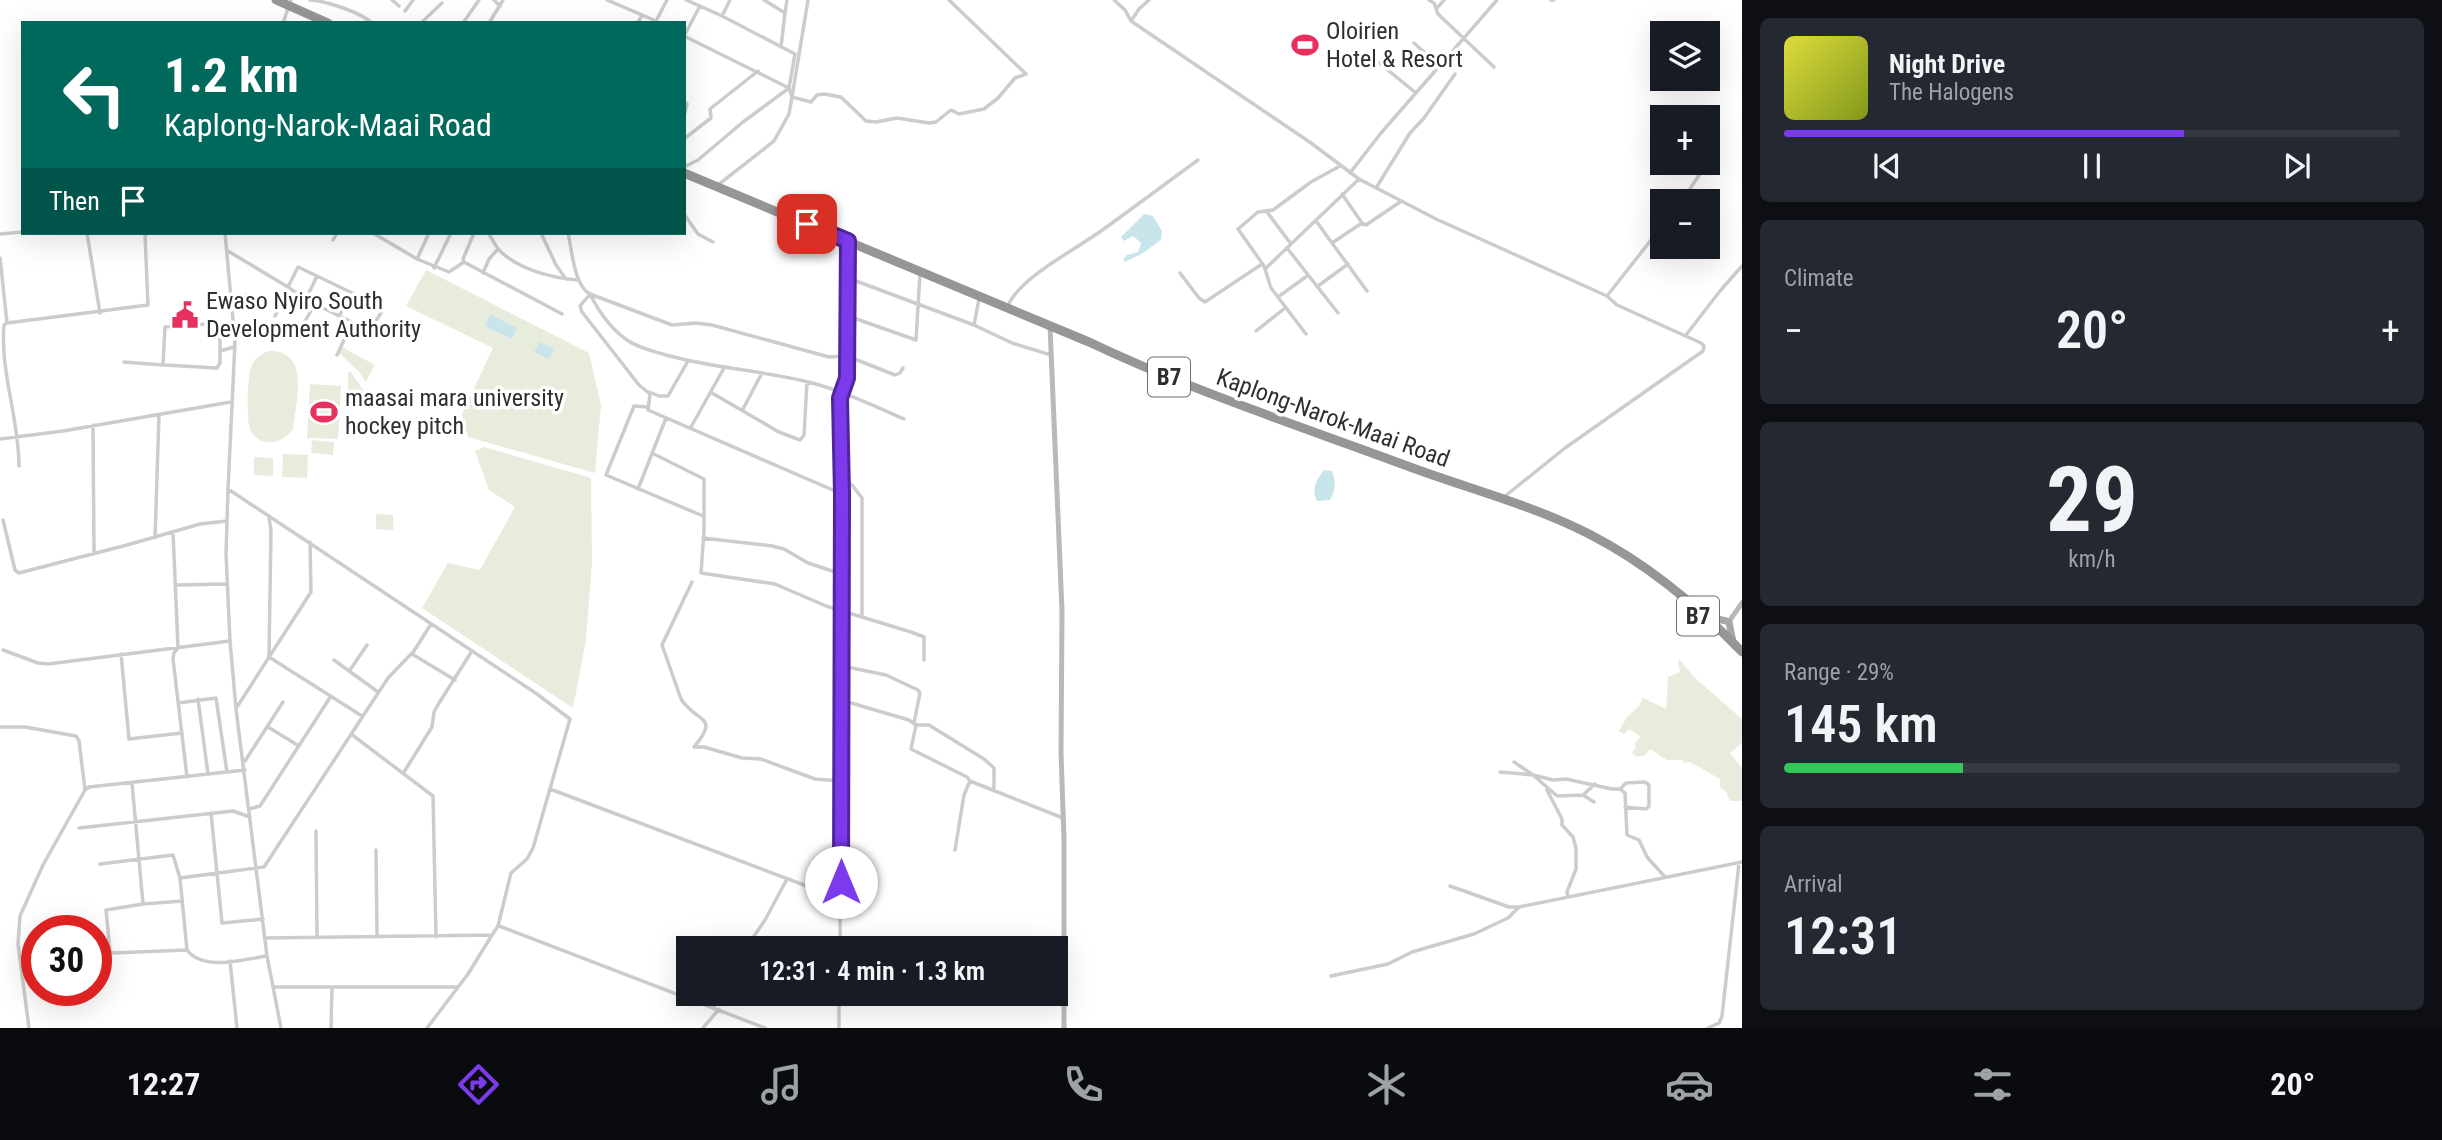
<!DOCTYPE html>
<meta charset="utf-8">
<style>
:root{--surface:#171b24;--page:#242831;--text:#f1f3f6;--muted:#9ea1a6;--line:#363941;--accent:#7c3aed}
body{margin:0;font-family:"Roboto Condensed",sans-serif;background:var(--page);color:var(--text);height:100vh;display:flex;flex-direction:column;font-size:26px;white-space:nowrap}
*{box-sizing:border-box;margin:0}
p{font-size:23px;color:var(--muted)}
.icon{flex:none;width:38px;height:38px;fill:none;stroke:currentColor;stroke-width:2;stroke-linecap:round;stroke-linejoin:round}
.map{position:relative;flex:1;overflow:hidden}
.panel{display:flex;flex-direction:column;gap:18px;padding:18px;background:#0d0f14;width:700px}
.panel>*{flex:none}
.banner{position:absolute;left:21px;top:21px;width:665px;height:214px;border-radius:0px;box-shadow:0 7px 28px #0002;background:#00695c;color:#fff;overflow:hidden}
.buttons{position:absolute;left:1650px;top:21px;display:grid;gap:14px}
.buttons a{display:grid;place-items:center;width:70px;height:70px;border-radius:0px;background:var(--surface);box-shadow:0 7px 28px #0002;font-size:35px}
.speed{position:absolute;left:21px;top:915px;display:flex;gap:14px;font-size:35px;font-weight:700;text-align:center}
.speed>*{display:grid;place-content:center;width:91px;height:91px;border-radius:50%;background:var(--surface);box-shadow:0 7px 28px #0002;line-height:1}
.speed .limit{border:10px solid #d22;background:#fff;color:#111}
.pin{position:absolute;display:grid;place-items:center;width:60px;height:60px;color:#fff;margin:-30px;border-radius:14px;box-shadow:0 4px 10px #0006}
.me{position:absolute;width:77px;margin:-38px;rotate:0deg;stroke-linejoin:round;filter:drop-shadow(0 0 5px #0008)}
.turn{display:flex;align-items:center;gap:24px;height:147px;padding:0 28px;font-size:32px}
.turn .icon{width:91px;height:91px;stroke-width:2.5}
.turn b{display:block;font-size:49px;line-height:60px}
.then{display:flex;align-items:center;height:66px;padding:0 28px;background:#0003;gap:14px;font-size:26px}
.big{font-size:52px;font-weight:600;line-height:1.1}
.panel .widget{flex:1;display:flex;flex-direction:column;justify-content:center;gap:10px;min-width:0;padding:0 24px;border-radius:10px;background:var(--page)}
.panel .dial{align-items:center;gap:0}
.dial b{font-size:91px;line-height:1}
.song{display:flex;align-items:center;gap:21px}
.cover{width:84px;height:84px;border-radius:10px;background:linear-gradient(135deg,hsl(60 70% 55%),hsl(70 70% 35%))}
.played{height:7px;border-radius:4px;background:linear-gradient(90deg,var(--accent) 65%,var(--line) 65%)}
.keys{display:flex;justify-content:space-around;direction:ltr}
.heat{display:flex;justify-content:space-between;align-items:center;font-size:38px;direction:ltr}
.charge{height:10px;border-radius:5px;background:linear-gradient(90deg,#34c759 29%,var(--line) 0)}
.trip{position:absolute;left:676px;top:936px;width:392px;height:70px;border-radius:0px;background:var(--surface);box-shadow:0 7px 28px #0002;font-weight:600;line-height:70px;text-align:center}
.menu{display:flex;height:112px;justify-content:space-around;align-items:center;background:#090b0e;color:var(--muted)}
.menu .icon{width:49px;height:49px}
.menu .current{color:var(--accent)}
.menu b{font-size:32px;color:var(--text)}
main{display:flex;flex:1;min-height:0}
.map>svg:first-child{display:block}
.green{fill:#e8ecdd}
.water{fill:#c9e5ec}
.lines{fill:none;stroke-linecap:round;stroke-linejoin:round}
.street{stroke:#ccc;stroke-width:3.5}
.secondary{stroke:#b9b9b9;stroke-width:5}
.primary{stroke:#a7a7a7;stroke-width:7}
.highway{stroke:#969696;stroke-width:9}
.route-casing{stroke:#51269a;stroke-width:18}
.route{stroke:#7c3aed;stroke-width:12}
.labels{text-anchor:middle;stroke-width:7;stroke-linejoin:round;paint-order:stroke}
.shield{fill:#fff;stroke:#6d6d6d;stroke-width:2}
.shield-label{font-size:23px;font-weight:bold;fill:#2f2f2f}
.poi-label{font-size:24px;fill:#2f2f2f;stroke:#fff;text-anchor:start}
.street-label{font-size:24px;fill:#2f2f2f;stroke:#fff}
</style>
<main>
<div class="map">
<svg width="1742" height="1028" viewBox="0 0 1742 1028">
<rect width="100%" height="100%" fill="#fff"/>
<!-- green -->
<path class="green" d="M426,270L589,353L601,405L595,473L468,437L462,414L493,348L406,306Z
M342,347L375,365L366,382L360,373L339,353Z
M268,351C311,349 296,402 293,429C283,445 256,449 249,426C247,417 247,374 252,365C255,358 261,354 268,351Z
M351,372L376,409L352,405L348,397V373Z
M310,384L341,386L338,439L307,438Z
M312,440L334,442L333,455L311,453Z
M484,447L591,478L592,563L586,640L573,708L422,608L448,563L480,570L515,507L489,490L475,451Z
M283,454L308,455L307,478L282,477Z
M254,457L273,458V476L254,475Z
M376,514L393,515V530L376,529Z
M1680,660L1694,677L1742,719V743L1730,753L1742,768V801H1730L1726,792L1720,787V779L1690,762L1685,763L1682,760H1667L1650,749L1645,755L1637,757L1632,753L1636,746L1634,744L1641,737L1629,729L1624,734L1619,731L1627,717L1639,706L1643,698L1666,709L1668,677L1680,672L1678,661Z"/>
<!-- water -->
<path class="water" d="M1144,214L1153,216L1162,231L1161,240L1143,253L1125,262L1123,259L1127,255L1138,252L1141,243L1133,236L1124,241L1121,237Z
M490,314L517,328L512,339L485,326Z
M540,342L554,349L549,359L534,352Z
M1324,470L1332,471C1336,482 1336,490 1330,500L1317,501C1311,489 1316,480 1324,470Z"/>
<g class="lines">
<!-- street -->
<path class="street" d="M310,0C326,1 360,12 372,23
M392,0L399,6
M494,0L500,6
M607,0L656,21L667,0
M764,0L785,13L781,47
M808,0L792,97L811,102L817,95L824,94L841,97L866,121L876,122L897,118L929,123L936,122L951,110L959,114L984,109L998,98L1015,78L1026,74L949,0
M1114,0L1125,10L1131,21L1311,143L1359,179L1436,219L1607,296
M1429,0L1434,3L1438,14L1494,67
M1551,0H1554
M700,6L722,16
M1437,8L1444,0
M405,11L413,0
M785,13L787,0
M1131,21L1139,9L1149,0
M283,23L291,0
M421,23L442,3
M463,23L479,0
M489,23L503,0
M637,23L642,16
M684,36L789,88
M684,36L700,6L686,0
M1414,43L1441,67
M1378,62L1416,93
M684,101L687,104L684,117
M684,139L711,118L710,109L758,71
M684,167L698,160L743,122L789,88
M1350,173L1381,133L1497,0
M718,185L774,141L789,114L792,97L789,88L795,54L722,16L730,0
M1376,188L1410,133L1424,118L1455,74
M1342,194L1362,223
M1682,201L1701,172L1704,163
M1267,212L1291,244
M684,214L698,234L713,242
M1316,221L1332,243
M87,233L100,313
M225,233L235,342L228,489L537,694L570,719L533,848L527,859L511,873L498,926L492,935L265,938
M373,233L417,259L429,233
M474,233L463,259L464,262L562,314
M488,233C492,238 495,246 500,251C520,270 552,278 578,280
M541,233L556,265L566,279
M568,233C572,250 574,286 590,294L672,325L696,323L712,325L829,357L847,356L895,375L900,373L903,368
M0,234L23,232
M333,240L337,233
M1287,248L1338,313
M228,251L288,287
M0,258L7,323L4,325C0,373 19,418 19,466
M417,259L449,272L464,262
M434,268L451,233
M1265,269L1359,179
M483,273L489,259L498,249
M1180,273L1199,298L1205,302L1262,264
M848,278L974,325L1012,343L1051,355
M1318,286L1348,264
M1367,291L1332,243L1362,223L1366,225L1400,202
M1278,297L1307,276
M306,299L317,276L298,267L288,287L315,306
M245,300L246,295
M1008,306C1018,279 1076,249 1101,231C1133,208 1165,184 1198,160
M265,310L268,304
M275,316L278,310
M848,316L916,340L920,274
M339,317L350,293
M7,323L148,305L145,235L149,233
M304,323L312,309L317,305L370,331L382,311L379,306L317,276
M974,325L979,299
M1256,331L1285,308
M1306,334L1271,288L1264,266L1238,229L1258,212L1273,210L1311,182L1340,166
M1686,335L1720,291L1742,266
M337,355L352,323
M124,362L163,365L165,327L220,323V351L234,347
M164,365L217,368L220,363V351
M649,392L659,396H668L688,361
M712,393L779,432L800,440L804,435L807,382
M647,407L634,406L606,475L703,516
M743,409L762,373
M93,425L94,553
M691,427L724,368
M0,439L63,431L231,402
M652,453L704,479V531L701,573L775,584L826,606L911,632L924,637V660
M842,479L852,485L862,498V617
M228,489L226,554L230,641L236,709L267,956L281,1028
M638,489L666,418
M842,494L648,410L650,394L639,385L582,312L580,306L590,294C598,310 611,329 627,340C638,348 653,351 666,355C712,368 758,370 804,381C839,389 870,404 904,419
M1504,497L1565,448L1703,351L1704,346L1701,343L1617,305L1607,296L1662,226
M269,518L271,530L269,657L362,716
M3,520L15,570L19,573L127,545L200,524L227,521
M173,532L178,648L174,653L173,659L187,777
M155,538L159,415
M703,538L772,546L784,549L808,563L841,574
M692,582L662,645L681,699C696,723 721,715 694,747H704L742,758L761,759L815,779L841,781
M177,585L227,584
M3,650L38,663L48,664L230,641
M121,654L129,739L182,733
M412,654L455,680
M334,660L378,692
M842,666L886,675L918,690L920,693L914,723
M350,670L367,645
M198,699L208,774
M841,700L909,720L916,725L911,749L967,777L970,781L1063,818
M178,703L216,698L227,772
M237,707L311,592L310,542
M917,725H929L984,759L994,768V791
M0,727H25L76,736L79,741L85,790
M268,727L299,746
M351,734L433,796L436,937
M245,761L283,702
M1514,762L1533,775L1553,780L1566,779L1612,789H1620L1626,783L1645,782L1649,785V806L1646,809L1625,807
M404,772L432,727L434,712L439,703L472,651
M1500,772L1533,775L1557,796L1583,795L1595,784
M132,783L143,904
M550,789L841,899
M1620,789L1625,793L1627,835L1639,840L1647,857L1665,877
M1547,790L1562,819V825L1573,837L1576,848V869L1567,892L1568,896
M1583,795L1594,802
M249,809L260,806L331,696
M211,813L222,923L263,919
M79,828L233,811L250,817
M316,831L317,937
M376,850L377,936
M955,850L964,795L970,781
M100,864L173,855L180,878L187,950C204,972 244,959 267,956
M180,878L264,867L388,678L414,651L431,624
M1450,886L1509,907H1517
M182,901L143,904L106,910L110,951L113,953L187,950
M499,926L765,1028
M746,948L765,920L787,879
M840,948L842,494L840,398L847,378L848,243
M230,961L237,1028
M1331,976L1388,964L1412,952L1474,934L1508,918L1519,907L1742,862
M273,987H458
M839,994V1028
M714,1007L722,994
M29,1028L18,944L20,916L43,865L85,790L89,787L245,770
M331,1028L332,988
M427,1028L468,974L492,935
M703,1028L719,1009
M1708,1028L1719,1023L1722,1016L1739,863"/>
<!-- secondary -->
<path class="secondary" d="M1050,326L1062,611L1061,753L1064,838V1028
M1728,623L1742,603"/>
<!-- primary -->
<path class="primary" d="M1709,617L1726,621
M1729,622L1733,642"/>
<!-- highway -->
<path class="highway" d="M276,0L328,23
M684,173L1089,342C1190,390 1297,425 1402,464C1465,488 1531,504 1591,535C1647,564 1698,606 1742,652"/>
</g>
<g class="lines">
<defs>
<path id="route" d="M807,224L848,241L847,378L840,398L842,494L841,882"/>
</defs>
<!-- route casing -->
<use href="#route" class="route-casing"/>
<!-- route -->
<use href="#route" class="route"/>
</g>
<!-- icons -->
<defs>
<symbol id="stadium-bare" viewBox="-9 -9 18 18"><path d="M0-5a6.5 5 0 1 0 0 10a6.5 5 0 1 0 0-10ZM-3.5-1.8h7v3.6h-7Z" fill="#e6315f" stroke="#fff" stroke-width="2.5" paint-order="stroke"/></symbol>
<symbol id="civic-bare" viewBox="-9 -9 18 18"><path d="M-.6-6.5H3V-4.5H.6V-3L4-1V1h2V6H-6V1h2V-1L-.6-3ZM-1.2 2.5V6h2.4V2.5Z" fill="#e6315f" stroke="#fff" stroke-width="2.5" paint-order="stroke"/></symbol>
</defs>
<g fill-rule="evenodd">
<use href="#stadium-bare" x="1286" y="26" width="38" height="38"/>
<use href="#civic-bare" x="166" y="296" width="38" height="38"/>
<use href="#stadium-bare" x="305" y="393" width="38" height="38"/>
</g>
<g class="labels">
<!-- shield labels -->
<g class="shield">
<rect x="1148" y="357.5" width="42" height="39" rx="5"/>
<rect x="1677" y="596.5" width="42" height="39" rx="5"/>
</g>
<g class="shield-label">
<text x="1169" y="385">B7</text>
<text x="1698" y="624">B7</text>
</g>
<!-- poi labels -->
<g class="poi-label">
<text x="1326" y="39">Oloirien<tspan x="1326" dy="28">Hotel &amp; Resort</tspan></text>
<text x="206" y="309">Ewaso Nyiro South<tspan x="206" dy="28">Development Authority</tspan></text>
<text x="345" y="406">maasai mara university<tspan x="345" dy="28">hockey pitch</tspan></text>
</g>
<!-- street labels -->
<g class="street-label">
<text transform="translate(1333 418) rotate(20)" y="8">Kaplong-Narok-Maai Road</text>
</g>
</g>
</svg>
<div class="buttons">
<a><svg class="icon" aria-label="layers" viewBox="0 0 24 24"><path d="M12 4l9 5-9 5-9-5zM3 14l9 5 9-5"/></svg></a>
<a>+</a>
<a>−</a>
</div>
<div class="speed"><div class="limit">30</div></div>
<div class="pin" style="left:807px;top:224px;background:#d93025"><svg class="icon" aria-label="arrive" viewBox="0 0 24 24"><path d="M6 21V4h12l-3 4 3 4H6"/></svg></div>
<svg class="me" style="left:841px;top:882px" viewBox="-20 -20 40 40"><circle r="19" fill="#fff"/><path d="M0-13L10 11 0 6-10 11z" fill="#7c3aed"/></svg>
<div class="trip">12:31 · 4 min · 1.3 km</div>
<div class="banner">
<div class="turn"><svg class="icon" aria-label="left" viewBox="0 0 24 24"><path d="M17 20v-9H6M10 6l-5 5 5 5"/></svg><div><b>1.2 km</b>Kaplong-Narok-Maai Road</div></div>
<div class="then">Then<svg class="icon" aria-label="arrive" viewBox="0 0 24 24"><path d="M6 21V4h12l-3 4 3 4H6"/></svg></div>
</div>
</div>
<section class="panel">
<div class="widget">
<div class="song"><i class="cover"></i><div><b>Night Drive</b><p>The Halogens</p></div></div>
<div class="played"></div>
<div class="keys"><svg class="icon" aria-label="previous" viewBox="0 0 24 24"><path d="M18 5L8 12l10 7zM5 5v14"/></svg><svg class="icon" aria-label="pause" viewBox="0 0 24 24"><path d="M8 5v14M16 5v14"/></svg><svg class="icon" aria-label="next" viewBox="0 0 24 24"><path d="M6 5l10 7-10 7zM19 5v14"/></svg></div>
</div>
<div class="widget"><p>Climate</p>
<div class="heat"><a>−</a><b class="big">20°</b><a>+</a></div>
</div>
<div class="widget dial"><b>29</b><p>km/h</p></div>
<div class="widget"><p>Range · 29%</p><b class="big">145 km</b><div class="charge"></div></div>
<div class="widget"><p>Arrival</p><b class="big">12:31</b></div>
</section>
</main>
<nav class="menu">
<b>12:27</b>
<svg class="icon current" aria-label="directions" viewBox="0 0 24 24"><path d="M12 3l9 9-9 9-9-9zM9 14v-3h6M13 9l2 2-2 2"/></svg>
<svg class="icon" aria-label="music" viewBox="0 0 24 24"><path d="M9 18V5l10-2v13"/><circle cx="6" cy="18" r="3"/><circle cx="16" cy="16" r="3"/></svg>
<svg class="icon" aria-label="phone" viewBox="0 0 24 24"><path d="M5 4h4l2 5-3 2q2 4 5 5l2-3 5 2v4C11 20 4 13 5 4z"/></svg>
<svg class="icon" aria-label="climate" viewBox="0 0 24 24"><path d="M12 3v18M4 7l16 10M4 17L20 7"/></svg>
<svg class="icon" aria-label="car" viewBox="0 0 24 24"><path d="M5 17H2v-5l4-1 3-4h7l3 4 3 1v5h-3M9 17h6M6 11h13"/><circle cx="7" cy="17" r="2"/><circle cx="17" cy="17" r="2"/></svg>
<svg class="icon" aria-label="filters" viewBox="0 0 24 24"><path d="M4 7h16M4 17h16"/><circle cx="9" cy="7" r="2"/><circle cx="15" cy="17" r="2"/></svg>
<b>20°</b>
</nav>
